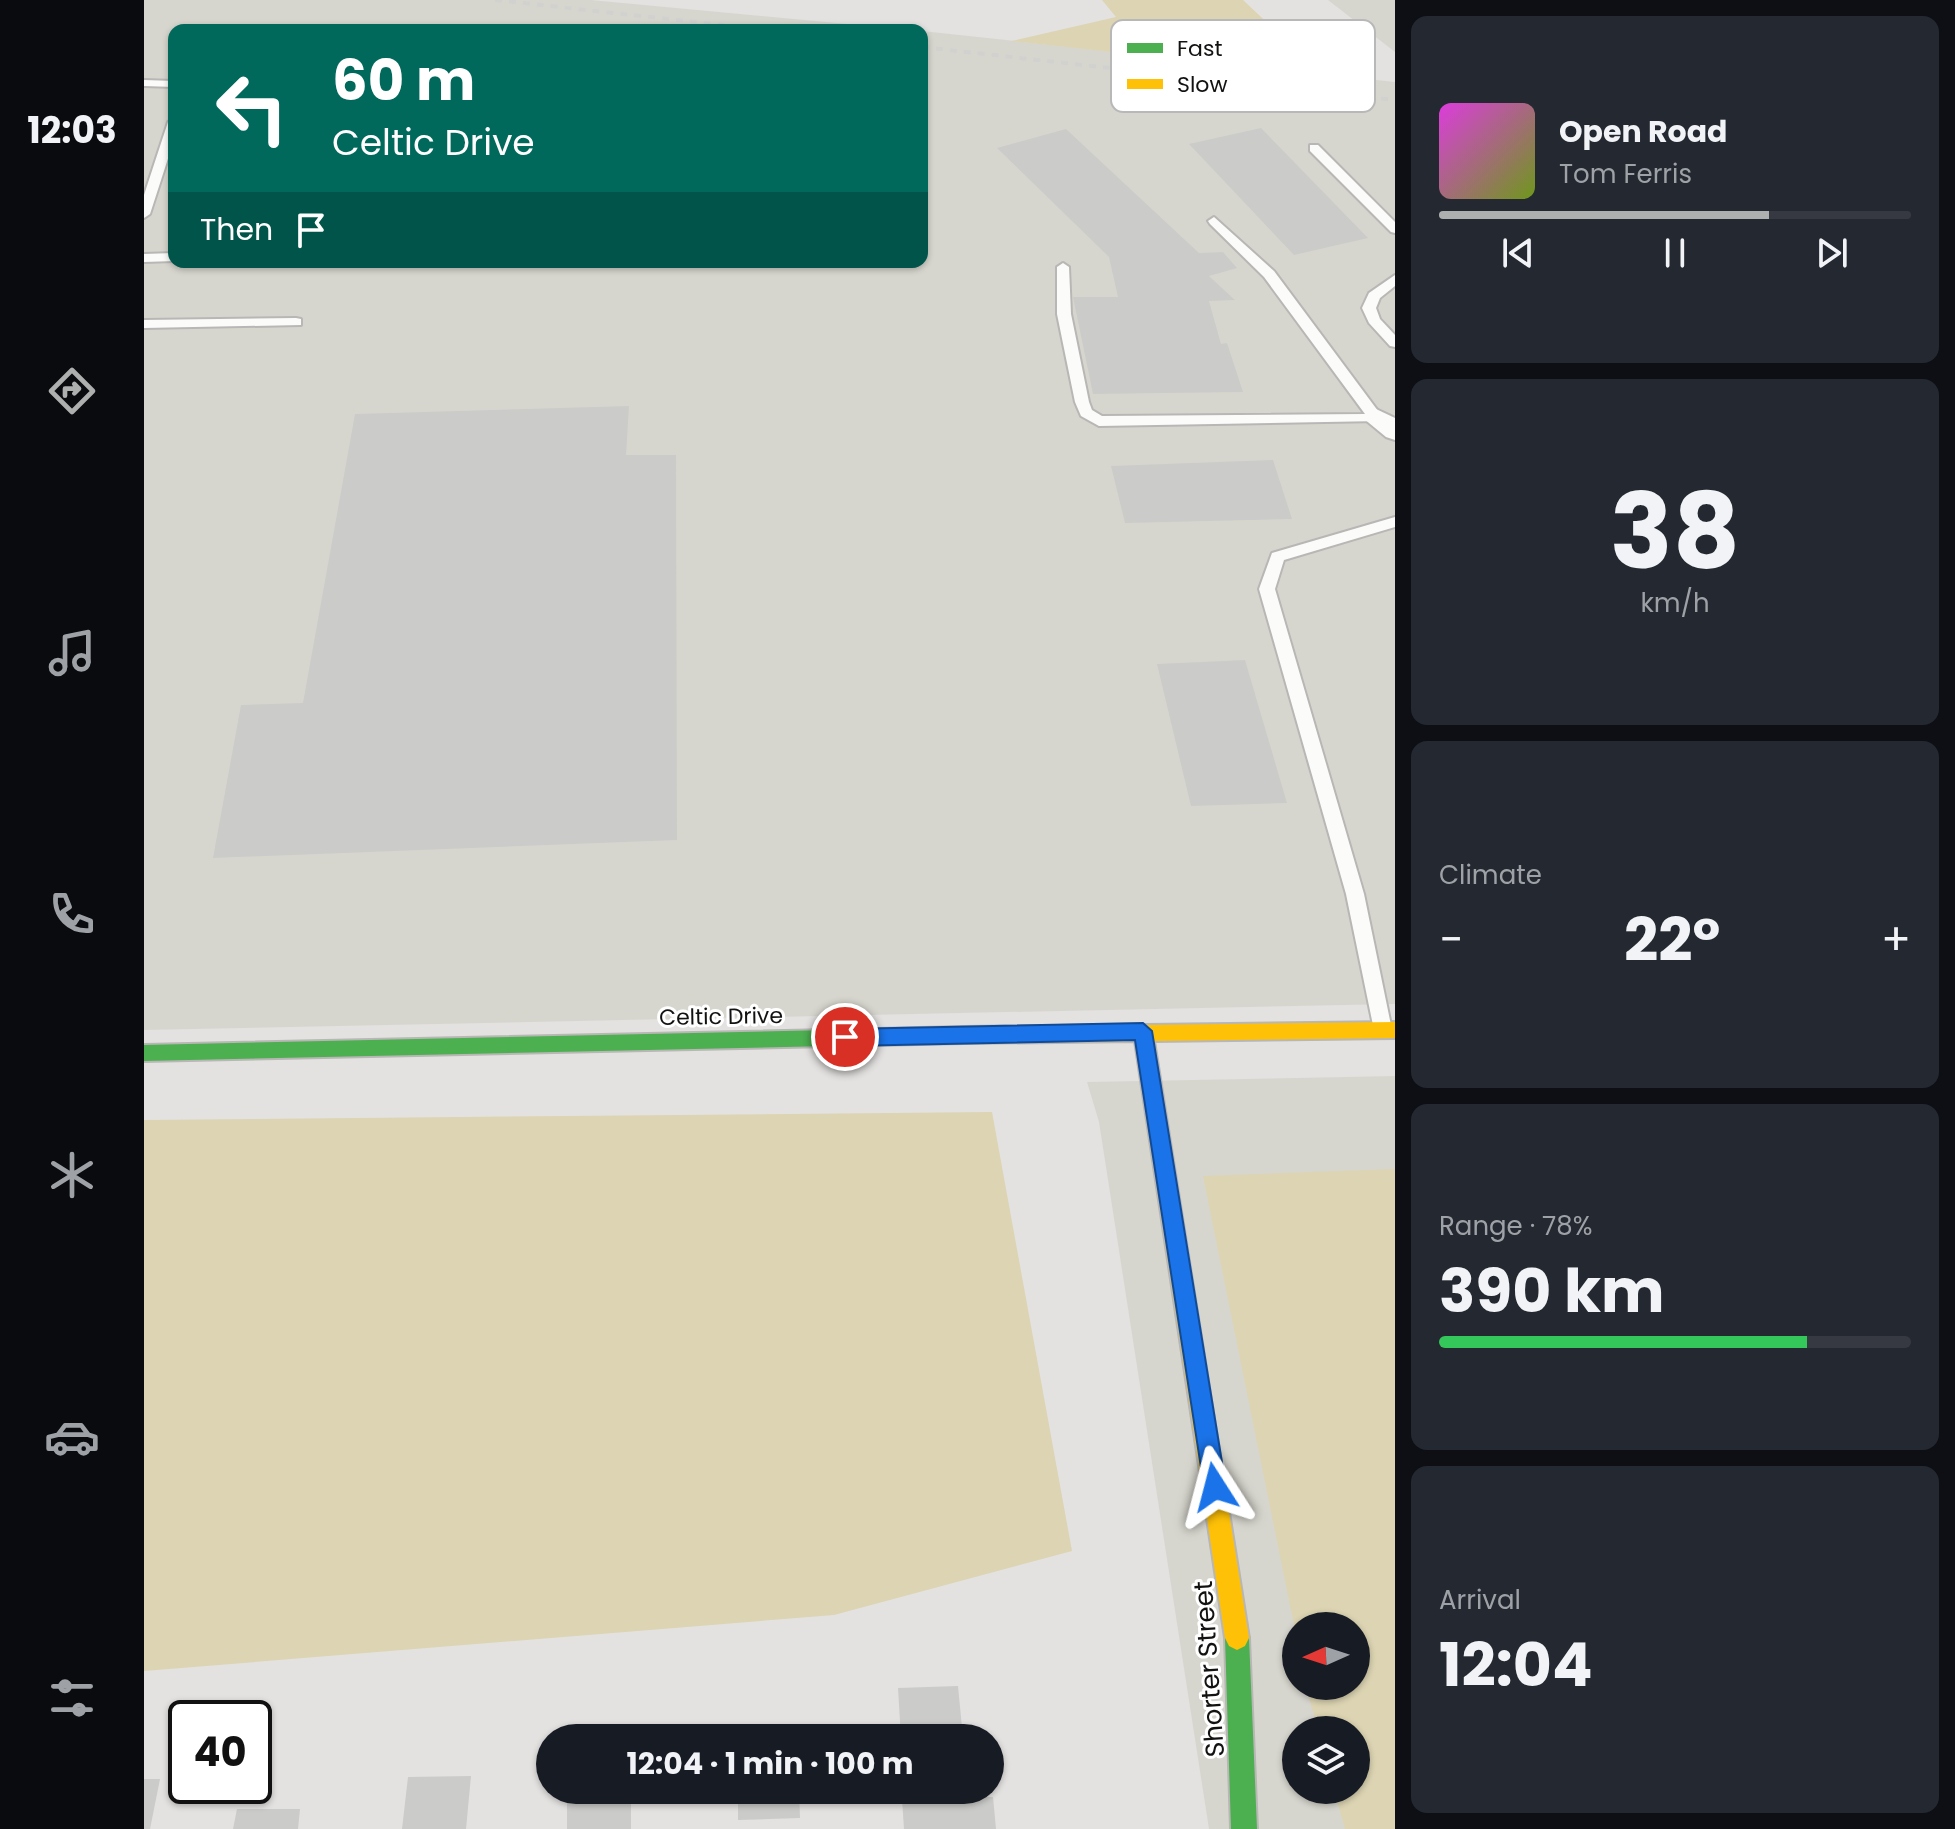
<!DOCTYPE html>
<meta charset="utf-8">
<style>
:root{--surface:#171b24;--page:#242831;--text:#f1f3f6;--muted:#9ea1a6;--line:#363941;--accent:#aeafaf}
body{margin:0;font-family:Poppins,sans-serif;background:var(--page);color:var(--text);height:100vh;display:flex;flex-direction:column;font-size:30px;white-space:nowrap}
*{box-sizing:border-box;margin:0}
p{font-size:26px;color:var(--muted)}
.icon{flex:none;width:44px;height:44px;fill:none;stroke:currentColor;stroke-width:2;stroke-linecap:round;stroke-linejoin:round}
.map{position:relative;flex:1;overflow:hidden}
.panel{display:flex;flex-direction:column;gap:16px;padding:16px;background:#0d0f14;width:560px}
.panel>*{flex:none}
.guide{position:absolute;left:24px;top:24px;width:760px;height:244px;border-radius:16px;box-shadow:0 2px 6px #0004;background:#00695c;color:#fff;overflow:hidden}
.needle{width:52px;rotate:267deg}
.controls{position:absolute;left:1138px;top:1612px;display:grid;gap:16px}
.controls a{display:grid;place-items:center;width:88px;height:88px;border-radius:50%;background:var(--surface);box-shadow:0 2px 6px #0004;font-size:40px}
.speed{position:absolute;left:24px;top:1700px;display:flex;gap:16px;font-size:40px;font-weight:700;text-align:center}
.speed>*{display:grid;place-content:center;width:104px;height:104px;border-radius:50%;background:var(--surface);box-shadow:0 2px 6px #0004;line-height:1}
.speed .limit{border:4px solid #111;border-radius:12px;background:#fff;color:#111}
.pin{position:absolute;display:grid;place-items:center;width:68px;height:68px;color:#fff;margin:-34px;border:4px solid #fff;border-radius:50%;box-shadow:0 2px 8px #0007}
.me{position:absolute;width:88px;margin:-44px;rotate:351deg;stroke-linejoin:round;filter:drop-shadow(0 0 6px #0008)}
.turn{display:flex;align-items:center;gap:28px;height:168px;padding:0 32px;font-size:36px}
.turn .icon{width:104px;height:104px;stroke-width:2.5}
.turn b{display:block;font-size:56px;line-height:68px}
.then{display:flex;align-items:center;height:76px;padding:0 32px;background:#0003;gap:16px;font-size:30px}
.big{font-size:60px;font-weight:700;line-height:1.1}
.panel .widget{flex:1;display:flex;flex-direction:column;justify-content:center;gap:12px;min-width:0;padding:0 28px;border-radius:16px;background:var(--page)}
.panel .dial{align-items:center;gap:0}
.dial b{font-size:104px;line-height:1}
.song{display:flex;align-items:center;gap:24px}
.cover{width:96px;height:96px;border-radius:12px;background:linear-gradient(135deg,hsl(300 70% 55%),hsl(80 70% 35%))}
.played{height:8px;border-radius:4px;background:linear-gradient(90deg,var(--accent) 70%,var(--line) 70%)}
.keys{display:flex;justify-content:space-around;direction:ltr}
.heat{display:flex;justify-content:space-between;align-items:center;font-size:44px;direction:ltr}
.charge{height:12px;border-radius:6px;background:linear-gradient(90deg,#34c759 78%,var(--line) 0)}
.trip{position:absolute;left:392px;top:1724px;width:468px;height:80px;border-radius:40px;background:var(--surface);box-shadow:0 2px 6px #0004;font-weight:700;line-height:80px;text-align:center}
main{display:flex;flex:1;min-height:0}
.tabs{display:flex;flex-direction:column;width:144px;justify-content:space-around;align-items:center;background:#090b0e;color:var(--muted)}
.tabs .icon{width:56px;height:56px}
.tabs .current{color:var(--accent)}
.tabs b{font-size:36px;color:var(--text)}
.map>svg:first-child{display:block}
.built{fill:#d7d6ce;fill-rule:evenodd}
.green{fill:#dcd4b2}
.building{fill:#cbcbc9}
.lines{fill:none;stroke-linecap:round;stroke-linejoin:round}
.lane-casing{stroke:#b8b7b5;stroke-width:4}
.street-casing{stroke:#b8b7b5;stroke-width:4}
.fast-casing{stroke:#b8b7b5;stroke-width:4}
.slow-casing{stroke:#b8b7b5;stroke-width:4}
.lane{fill:#fbfbfa;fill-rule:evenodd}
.street{fill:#fbfbfa;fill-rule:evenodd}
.fast{fill:#4caf50;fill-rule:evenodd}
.slow{fill:#ffc107;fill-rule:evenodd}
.rail{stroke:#d1d1d0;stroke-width:4;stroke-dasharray:7 7;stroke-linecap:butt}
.route{fill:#1a73e8;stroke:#114b97;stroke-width:2}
.labels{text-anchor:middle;stroke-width:6;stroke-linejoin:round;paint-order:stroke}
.street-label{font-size:22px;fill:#121211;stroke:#fff}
.near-street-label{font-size:26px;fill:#121211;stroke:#fff}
.key{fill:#fff;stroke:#b8b8b8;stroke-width:2}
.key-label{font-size:22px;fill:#121211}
</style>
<main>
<nav class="tabs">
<b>12:03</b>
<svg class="icon current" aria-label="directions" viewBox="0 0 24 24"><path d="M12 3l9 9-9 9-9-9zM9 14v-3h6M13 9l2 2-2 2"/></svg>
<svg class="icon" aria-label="music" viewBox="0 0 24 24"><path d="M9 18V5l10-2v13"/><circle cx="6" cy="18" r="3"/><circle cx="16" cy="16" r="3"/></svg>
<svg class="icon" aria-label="phone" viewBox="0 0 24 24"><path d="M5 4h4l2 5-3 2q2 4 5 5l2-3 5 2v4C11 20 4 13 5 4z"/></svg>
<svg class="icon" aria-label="climate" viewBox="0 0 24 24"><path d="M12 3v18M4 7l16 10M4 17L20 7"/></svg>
<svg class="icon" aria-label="car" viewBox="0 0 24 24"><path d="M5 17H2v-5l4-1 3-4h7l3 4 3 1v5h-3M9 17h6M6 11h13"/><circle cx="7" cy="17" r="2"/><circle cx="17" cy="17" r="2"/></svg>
<svg class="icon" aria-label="filters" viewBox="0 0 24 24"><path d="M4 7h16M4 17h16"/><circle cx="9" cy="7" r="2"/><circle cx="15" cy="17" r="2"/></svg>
</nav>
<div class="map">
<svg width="1251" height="1829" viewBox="0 0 1251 1829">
<rect width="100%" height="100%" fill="#e3e2e0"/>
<!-- built -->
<path class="built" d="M0,0H447L768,30H30V262H778V31L1251,82V1004L0,1030Z
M1184,0H1251V52Z
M1251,1076V1829H1065L955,1122L943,1082ZM1152,1626H1212V1686H1152ZM1152,1730H1212V1790H1152Z"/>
<!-- green -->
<path class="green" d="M958,0H1099L1179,75L868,41L972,17Z
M848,1112L928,1551L690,1615L0,1671V1120Z
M1251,1169V1829H1201L1190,1790H1212V1730H1174L1162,1686H1212V1626H1152V1635L1059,1176Z"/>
<!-- building -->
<path class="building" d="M1117,128L1224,238L1150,255L1045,144Z
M922,129L1055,253L1079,252L1093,268L1065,276L1091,300L1065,301L1077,344L1083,343L1099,392L949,394L929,297H974L965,257L853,148Z
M485,406L482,455H532L533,840L69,858L97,705L159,703L211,414Z
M1129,460L1148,519L981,523L967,466Z
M1101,660L1143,803L1047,806L1013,664Z
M814,1686L819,1738H757L754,1688Z
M327,1776L322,1829H258L264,1777Z
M0,1779H16L6,1829H0Z
M423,1790H487V1829H423Z
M594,1790H655L656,1818L594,1820Z
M849,1797L852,1829H760L758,1799Z
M93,1809H156L154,1829H89Z"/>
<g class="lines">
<defs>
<path id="lane" d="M0,80L30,81V87L0,86Z
M30,118V140L6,214L0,218V195L24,122Z
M1166,145H1174L1251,222V233L1247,232L1166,151Z
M1070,217L1130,271L1237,415V421L955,426L937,416L931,402L913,314V267L919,263L925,267L927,314L945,402L948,410L958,416L1221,414L1120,277L1066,224L1064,221Z
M30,253V261L0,262V254Z
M1251,275V286L1236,298L1232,308L1236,319L1251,335V347L1246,346L1225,323L1218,308L1225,293Z
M152,318L157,319V325L0,328V320Z
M1251,517V527L1140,560L1131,589L1220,894L1248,1030L1246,1036L1239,1038L1232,1036L1230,1030L1202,894L1115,589L1128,553Z"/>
<path id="street" d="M1232,409L1251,418V440L1242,437L1219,418L1223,412Z"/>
<path id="fast" d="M820,1027L827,1029L829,1035L827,1041L820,1043L0,1061V1045Z
M1093,1626L1101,1630L1105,1638L1113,1829H1087L1081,1638L1085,1630Z"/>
<path id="slow" d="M1251,1022V1038L1010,1041L1105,1638L1101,1646L1093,1650L1085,1646L1081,1638L991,1041L820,1043L813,1041L811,1035L813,1029L820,1027Z"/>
</defs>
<!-- lane casing -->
<use href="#lane" class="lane-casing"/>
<!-- street casing -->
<use href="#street" class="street-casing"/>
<!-- fast casing -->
<use href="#fast" class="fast-casing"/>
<!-- slow casing -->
<use href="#slow" class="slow-casing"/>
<!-- lane -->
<use href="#lane" class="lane"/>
<!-- street -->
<use href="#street" class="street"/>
<!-- fast -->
<use href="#fast" class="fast"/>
<!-- slow -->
<use href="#slow" class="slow"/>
<!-- rail -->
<path class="rail" d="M351,0L625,30
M778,47L1251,100"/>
</g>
<!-- route -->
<path class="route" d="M999,1023L1008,1031L1082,1487L1079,1495L1071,1498L1063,1495L1060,1487L991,1040L701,1046L691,1037L701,1029Z"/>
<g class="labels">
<!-- street labels -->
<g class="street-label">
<text transform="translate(577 1016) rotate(-1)" y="8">Celtic Drive</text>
</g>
<!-- near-street labels -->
<g class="near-street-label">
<text transform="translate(1065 1669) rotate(-94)" y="9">Shorter Street</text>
</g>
</g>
<!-- legend -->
<rect x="967" y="20" width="264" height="92" rx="12" class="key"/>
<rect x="983" y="43" width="36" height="10" fill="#4caf50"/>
<rect x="983" y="79" width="36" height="10" fill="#ffc107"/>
<g class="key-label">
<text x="1033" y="56">Fast</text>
<text x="1033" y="92">Slow</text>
</g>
</svg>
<div class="controls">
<a><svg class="needle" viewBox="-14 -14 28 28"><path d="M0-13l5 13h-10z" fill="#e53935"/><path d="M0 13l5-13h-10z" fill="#9ea1a6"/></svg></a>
<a><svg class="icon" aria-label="layers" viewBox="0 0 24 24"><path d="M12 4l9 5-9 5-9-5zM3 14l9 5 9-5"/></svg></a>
</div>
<div class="speed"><div class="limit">40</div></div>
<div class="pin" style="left:701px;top:1037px;background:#d93025"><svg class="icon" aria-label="arrive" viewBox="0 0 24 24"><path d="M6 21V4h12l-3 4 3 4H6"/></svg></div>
<svg class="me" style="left:1071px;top:1487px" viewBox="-20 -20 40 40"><path d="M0-17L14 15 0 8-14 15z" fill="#1a73e8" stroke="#fff" stroke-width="4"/></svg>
<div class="trip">12:04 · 1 min · 100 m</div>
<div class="guide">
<div class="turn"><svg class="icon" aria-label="left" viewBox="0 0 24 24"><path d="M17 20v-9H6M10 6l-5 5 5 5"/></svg><div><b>60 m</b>Celtic Drive</div></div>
<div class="then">Then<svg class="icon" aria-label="arrive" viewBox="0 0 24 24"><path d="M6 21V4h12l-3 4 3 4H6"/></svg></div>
</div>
</div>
<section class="panel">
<div class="widget">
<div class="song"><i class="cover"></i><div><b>Open Road</b><p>Tom Ferris</p></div></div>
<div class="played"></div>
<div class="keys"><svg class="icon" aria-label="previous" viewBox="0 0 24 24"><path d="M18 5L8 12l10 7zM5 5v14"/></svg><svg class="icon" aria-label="pause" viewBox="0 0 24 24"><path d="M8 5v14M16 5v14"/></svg><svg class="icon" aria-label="next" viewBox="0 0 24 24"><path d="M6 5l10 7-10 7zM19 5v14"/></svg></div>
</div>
<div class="widget dial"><b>38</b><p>km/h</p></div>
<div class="widget"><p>Climate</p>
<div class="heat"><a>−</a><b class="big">22°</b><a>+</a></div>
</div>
<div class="widget"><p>Range · 78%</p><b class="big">390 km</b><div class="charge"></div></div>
<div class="widget"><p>Arrival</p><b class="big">12:04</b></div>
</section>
</main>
